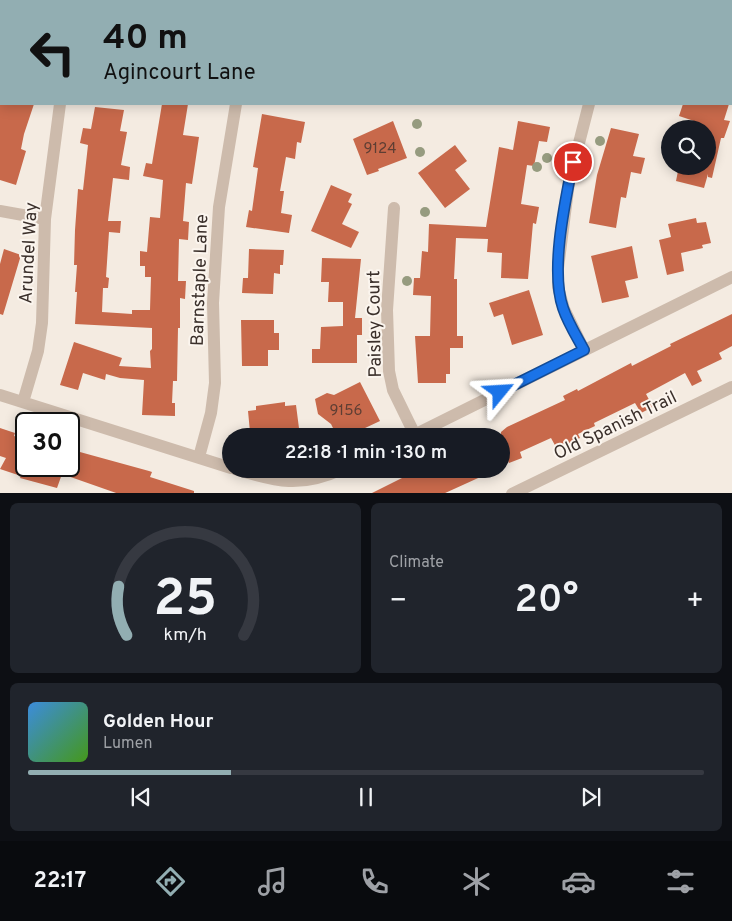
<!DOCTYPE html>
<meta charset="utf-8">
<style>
:root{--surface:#171b24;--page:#20242c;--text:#f1f3f6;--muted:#9ea1a6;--line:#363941;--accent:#92aeb2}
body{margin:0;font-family:Overpass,sans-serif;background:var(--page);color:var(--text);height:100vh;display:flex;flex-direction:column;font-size:19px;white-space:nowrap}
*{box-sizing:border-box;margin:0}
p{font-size:16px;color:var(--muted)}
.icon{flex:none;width:28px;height:28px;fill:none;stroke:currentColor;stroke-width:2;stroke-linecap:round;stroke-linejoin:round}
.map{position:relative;height:493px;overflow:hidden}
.sheet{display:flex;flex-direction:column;gap:10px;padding:10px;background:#0d0f14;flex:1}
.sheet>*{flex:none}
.hud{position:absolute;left:0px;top:0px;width:732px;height:105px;box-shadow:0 2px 12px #0003;background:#92aeb2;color:#111;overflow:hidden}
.controls{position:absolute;left:661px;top:120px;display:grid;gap:10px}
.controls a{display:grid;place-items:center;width:55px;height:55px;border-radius:50%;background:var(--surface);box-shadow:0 2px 12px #0003;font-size:25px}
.speed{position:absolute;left:15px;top:412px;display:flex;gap:10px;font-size:25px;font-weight:700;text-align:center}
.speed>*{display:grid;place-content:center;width:65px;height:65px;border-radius:50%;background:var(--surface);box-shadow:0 2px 12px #0003;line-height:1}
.speed .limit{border:2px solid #111;border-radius:8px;background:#fff;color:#111}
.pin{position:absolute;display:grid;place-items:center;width:42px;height:42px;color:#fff;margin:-21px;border:2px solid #fff;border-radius:50%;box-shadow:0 1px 5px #0007}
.me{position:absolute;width:55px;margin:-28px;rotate:63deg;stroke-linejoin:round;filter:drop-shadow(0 0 4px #0008)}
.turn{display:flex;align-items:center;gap:18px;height:105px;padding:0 20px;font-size:22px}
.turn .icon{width:65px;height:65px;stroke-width:2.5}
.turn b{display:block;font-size:35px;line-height:42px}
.big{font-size:38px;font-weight:600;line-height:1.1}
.sheet .widget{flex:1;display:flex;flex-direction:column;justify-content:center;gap:8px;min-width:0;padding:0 18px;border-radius:8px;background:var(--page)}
.sheet .dial{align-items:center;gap:0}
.dial svg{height:130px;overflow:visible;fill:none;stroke:var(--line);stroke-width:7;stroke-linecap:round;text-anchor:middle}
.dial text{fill:var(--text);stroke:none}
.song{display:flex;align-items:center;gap:15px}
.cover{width:60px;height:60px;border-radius:8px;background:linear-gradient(135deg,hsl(210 70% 55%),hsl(100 70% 35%))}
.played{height:5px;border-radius:2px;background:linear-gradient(90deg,var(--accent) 30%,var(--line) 30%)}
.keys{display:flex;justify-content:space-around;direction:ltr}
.heat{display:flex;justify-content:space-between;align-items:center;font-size:28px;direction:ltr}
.sheet .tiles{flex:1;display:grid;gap:10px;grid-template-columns:1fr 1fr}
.widget:last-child{grid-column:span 2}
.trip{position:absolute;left:222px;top:428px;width:288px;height:50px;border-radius:25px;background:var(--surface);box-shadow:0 2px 12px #0003;font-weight:600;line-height:50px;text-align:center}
.menu{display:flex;height:80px;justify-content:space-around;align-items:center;background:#090b0e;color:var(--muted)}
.menu .icon{width:35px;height:35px}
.menu .selected{color:var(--accent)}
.menu b{font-size:22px;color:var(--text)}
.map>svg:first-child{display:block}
.building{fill:#c8694b}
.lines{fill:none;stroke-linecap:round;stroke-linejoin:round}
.minor{stroke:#cdbbac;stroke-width:12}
.tree{fill:#969b7f}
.route-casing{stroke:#114b97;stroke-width:12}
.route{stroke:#1a73e8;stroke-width:9}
.labels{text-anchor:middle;stroke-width:4;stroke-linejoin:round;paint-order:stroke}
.number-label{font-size:15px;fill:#5e3e33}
.street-label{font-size:18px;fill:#3b302b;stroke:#fbf5ee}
</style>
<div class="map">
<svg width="732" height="494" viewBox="0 0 732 494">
<rect width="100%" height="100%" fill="#f4ebe1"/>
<!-- building -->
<path class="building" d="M0,104H34L24,134L21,149L26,151L16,185L0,180Z
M162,104H188L183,135L199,137L192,184L186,183L183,221L189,222L188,240L179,239L178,281H186L185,299L180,298V328H178L177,381H173L172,403H175V416L142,415L144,380L120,378L106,374L105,380L83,373L78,390L60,385L74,342L122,358L119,366L151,368L150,351L152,349V328L75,324L77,292H75L77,265H74L75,230L78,189L83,190L88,145L80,143L83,128L91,129L95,107L124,110L120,131L127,132L121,165L130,167L129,180L113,178L108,221H121L120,233L109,232L106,277L109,278L108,288H103L102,312L132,314V310H150L151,277H145V266H140V251L147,252L150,217L160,218L163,180L143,176L146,163L152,164Z
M683,104H729L724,120L730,121L724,138H721L712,178L708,177V174L704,188L676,181L679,166H708V129H692L694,121L679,116Z
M262,114L305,122L301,143L297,142L295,159L286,157L280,191H284L281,213L292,215L289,233L246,227L249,210L252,211L258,168L253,167Z
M393,121L407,158L378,169L379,171L367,175L353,139Z
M518,121L550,127L547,142L539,141L534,166L527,165L521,204L539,207L536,224L533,223L528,279L501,278L502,253L487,252L488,239L456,238L454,279H457V336H463V348H450V374H446V383H418L415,336H430L431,296L413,295L414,278H420L422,251L428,252L429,224L486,227L499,147L513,150Z
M611,128L639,134L633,156L645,158L641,174L631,172L626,198L621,197L616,228L589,223L597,175Z
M455,145L467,161L455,170L470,189L445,208L418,173Z
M331,185L352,194L348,202L352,204L342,224L359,232L351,248L311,231Z
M696,218L697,223L706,222L711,243L702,245L703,248L681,253L684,271L667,275L659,240L671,237L668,224Z
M632,246L638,278L625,281L629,297L602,303L591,256Z
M4,249L21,255L3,315L0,314V264Z
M249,249L284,250L283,265H280V274L274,273L273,294L242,293L243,278H248Z
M322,258L361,259L355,318H362V335H357V363H312V349H320L321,327L343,326V302H328L329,282H321Z
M529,290L543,335L512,345L503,314L494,317L489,303Z
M732,314V346L719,353L722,359L697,371L702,381L692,386L685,373L646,394L653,407L641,413L635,403L594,423L595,426L578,434L580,438L557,449L551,438L520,452L522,458L509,463L501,446V432L507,427L565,400L563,396L577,389L578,391L631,363L632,366L671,346L670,344Z
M241,320H274V333H279V350H268V366H242Z
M360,382L380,421L348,436H337L331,424L318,414L315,399L327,393L334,395Z
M285,402V406L296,405L300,436H282L281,432L259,435V431L250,432L248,411L256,410V406Z
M0,428L15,433L14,436L26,440V466H69V449L149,471L152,472L150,477L194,491V494H119L62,474L57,488L20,478L21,476L0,469L6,458L0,456Z
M420,469H498L443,494H370Z"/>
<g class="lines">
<!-- minor -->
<path class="minor" d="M83,1L84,0
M261,1V0
M626,1L627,0
M0,32H1
M394,208L387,310L389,371L393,390L415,435
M0,211L45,219
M584,350L564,309L558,287V268L569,182L589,104
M0,395L231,468
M23,402L38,351L42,323L45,219L60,104
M412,436L732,277
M199,457L211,413L215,383L213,303L219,207L236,104
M235,469C277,482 301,488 342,469
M512,494L732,387"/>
</g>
<!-- trees -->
<g class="tree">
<circle cx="417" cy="124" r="5"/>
<circle cx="600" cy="141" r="5"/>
<circle cx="420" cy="152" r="5"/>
<circle cx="547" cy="158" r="5"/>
<circle cx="537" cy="167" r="5"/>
<circle cx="582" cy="175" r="5"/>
<circle cx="425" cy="212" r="5"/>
<circle cx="407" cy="281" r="5"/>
</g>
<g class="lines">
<defs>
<path id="route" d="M500,392L584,350C577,337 568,323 563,308C550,270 565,202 573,162"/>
</defs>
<!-- route casing -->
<use href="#route" class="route-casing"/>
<!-- route -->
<use href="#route" class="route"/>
</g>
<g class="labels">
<!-- number labels -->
<g class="number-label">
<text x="380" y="153">9124</text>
<text x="346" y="415">9156</text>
</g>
<!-- street labels -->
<g class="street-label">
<text transform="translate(28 253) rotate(-87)" y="6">Arundel Way</text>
<text transform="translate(199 280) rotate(-88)" y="6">Barnstaple Lane</text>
<text transform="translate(374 324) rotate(-91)" y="6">Paisley Court</text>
<text transform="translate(615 425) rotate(-26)" y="6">Old Spanish Trail</text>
</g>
</g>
</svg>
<div class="controls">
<a><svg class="icon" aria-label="search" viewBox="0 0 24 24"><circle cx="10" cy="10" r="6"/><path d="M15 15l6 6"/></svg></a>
</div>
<div class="speed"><div class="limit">30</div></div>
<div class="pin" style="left:573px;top:162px;background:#d93025"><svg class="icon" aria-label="arrive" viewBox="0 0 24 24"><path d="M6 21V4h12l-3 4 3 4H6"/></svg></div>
<svg class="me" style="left:500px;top:392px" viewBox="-20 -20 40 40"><path d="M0-17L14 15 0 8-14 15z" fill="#1a73e8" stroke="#fff" stroke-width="4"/></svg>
<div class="trip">22:18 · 1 min · 130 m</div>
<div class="hud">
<div class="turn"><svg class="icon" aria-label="left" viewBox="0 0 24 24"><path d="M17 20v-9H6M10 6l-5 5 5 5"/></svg><div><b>40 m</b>Agincourt Lane</div></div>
</div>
</div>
<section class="sheet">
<div class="tiles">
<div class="widget dial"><svg viewBox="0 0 100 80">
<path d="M14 69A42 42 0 1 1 86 69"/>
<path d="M14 69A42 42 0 0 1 9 39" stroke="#92aeb2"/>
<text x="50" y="56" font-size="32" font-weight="700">25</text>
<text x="50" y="72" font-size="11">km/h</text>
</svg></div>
<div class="widget"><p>Climate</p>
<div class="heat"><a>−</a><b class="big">20°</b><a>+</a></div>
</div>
<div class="widget">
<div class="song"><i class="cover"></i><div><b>Golden Hour</b><p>Lumen</p></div></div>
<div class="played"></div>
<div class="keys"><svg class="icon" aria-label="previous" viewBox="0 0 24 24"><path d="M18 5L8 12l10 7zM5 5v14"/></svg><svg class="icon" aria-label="pause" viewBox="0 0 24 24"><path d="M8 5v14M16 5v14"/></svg><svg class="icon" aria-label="next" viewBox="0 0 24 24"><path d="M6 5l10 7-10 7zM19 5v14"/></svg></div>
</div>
</div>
</section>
<nav class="menu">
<b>22:17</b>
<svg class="icon selected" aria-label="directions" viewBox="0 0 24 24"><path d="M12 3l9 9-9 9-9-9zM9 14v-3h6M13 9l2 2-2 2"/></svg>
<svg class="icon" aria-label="music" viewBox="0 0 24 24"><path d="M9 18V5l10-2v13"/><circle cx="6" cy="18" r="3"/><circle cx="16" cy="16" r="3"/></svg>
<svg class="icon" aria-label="phone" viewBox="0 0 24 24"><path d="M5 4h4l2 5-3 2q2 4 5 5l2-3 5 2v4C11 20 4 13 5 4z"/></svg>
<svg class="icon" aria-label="climate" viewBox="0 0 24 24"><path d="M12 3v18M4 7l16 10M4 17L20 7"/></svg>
<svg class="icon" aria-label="car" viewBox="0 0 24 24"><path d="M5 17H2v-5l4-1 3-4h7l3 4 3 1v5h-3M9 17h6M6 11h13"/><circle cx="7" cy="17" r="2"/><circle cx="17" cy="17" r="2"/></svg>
<svg class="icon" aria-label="filters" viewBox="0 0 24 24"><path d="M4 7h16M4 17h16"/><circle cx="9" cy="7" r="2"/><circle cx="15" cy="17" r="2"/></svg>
</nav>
